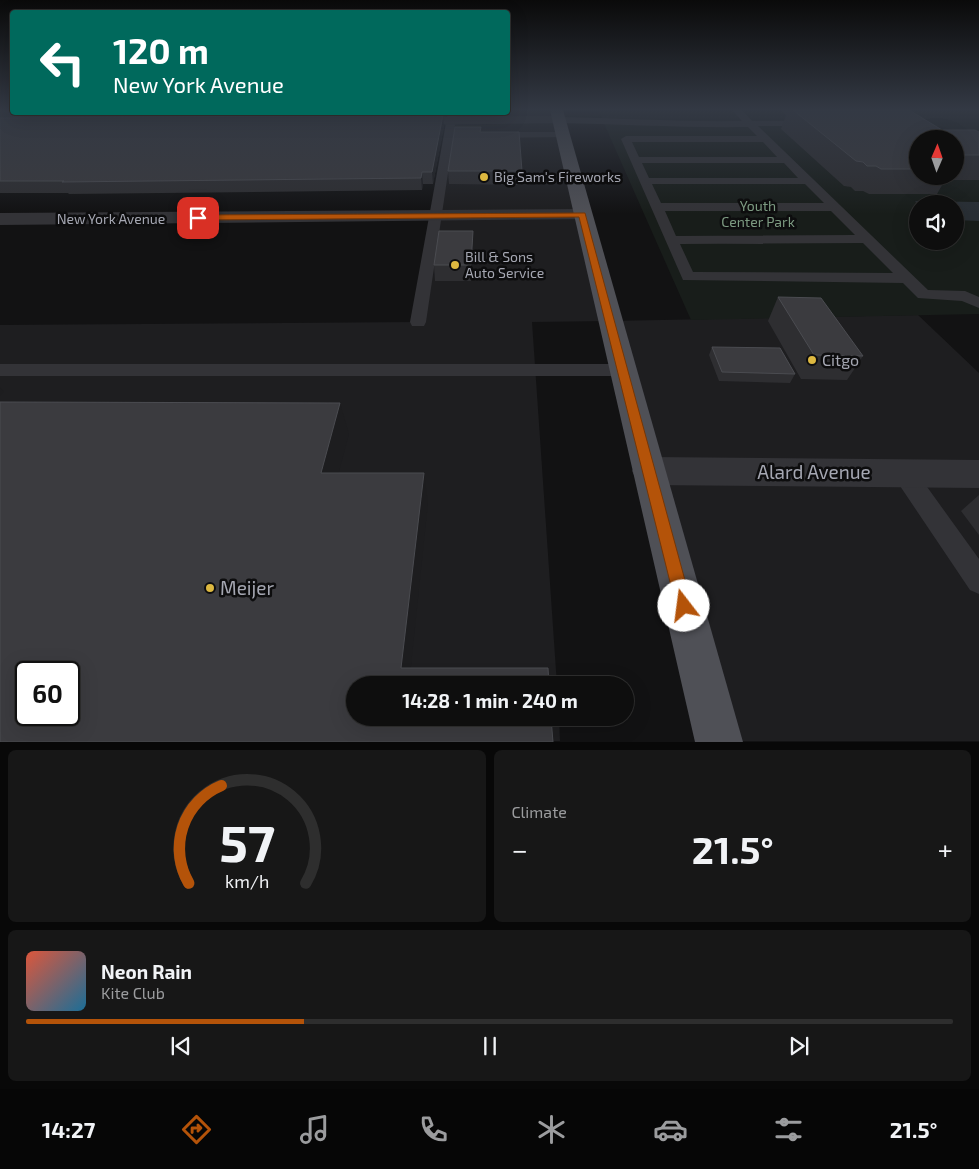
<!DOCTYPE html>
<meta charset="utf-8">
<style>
:root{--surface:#0e0e0e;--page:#171717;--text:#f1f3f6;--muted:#9b9c9e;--line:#2e2e2e;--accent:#b45309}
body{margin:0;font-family:"Exo 2",sans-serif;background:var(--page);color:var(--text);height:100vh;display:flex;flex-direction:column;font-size:19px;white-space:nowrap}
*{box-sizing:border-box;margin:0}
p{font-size:16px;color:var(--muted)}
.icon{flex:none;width:28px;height:28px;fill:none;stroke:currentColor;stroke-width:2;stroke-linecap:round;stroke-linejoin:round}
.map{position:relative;height:742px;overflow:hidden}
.side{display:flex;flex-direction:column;gap:8px;padding:8px;background:#080808;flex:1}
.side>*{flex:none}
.guide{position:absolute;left:10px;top:10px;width:500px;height:105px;border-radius:5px;box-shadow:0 5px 20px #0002,0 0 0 1px var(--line);background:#00695c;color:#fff;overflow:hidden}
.needle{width:32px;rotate:2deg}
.fabs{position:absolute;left:909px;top:130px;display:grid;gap:10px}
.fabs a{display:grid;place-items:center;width:55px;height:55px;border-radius:50%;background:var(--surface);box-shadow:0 5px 20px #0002,0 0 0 1px var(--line);font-size:25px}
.speed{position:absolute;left:15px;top:661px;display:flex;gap:10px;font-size:25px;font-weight:700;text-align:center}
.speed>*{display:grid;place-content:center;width:65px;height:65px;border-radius:50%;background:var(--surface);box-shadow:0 5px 20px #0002,0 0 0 1px var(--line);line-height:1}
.speed .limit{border:2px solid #111;border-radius:8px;background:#fff;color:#111}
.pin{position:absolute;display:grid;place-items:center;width:42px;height:42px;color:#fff;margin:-21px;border-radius:10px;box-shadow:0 2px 8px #0006}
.me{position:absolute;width:55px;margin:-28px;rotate:345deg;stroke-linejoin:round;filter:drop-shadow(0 0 4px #0008)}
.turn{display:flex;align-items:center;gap:18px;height:105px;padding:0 20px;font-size:22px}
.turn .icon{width:65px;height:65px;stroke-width:2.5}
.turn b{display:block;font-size:35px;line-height:42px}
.big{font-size:38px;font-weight:700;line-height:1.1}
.side .card{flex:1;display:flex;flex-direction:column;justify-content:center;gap:8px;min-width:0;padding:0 18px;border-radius:8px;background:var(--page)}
.side .dial{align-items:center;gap:0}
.dial svg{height:130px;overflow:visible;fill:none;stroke:var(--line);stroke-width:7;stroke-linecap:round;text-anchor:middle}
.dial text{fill:var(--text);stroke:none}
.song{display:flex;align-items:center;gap:15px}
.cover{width:60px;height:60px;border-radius:8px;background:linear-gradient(135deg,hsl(10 70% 55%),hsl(200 70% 35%))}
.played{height:5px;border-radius:2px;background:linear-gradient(90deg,var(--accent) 30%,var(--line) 30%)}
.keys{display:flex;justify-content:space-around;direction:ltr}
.heat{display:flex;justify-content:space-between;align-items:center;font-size:28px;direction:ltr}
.side .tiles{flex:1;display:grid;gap:8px;grid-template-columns:1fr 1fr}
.card:last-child{grid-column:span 2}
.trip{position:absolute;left:346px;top:676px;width:288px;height:50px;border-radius:25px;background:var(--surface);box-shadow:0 5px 20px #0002,0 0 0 1px var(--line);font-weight:700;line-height:50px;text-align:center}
.menu{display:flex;height:80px;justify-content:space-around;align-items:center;background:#060606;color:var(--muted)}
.menu .icon{width:35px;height:35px}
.menu .selected{color:var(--accent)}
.menu b{font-size:22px;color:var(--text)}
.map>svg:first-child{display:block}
.built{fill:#1e1e20;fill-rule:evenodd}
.green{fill:#181d1a;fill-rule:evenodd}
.water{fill:#292f35}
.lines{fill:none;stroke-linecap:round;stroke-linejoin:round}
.lane{fill:#333337;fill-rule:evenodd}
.street{fill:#333337;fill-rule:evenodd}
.primary{fill:#4f5056;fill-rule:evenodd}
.wall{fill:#2e2e31;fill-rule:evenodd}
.shaded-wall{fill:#1d1d1f}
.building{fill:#3b3b3f;stroke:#4b4c51;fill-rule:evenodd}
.route{fill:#b45309;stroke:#753606}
.poi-dot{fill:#ddb840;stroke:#0d0d0e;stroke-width:2}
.labels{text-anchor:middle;stroke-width:5;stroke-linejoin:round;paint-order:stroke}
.far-poi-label{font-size:14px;fill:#a5a7b2;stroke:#0d0d0e;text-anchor:start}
.far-park-label{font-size:14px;fill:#7d9b82;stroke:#0d0d0e}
.far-street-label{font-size:14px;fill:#a5a7b2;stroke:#0d0d0e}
.poi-label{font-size:16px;fill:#a5a7b2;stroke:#0d0d0e;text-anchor:start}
.near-street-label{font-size:19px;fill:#a5a7b2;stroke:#0d0d0e}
.near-poi-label{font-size:19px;fill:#a5a7b2;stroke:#0d0d0e;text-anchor:start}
</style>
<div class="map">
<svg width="979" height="742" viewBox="0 0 979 742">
<rect width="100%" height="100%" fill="#121213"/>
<!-- built -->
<path class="built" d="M508,110H556L610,321L918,315L979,373V741H719L610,321L532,322L557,685H355V718H559L560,741H0V325L418,322L453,113L508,112ZM26,672H69V715H26Z"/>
<!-- green -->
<path class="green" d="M598,110H979V314L691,320ZM918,139H955V176H918ZM918,204H955V241H918Z"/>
<!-- water -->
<path class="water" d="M915,201L979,202V221L955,220V204H918Z"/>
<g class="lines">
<!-- lane -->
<path class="lane" d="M732,110H742L752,121H793V125L790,126H758L928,290L965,291L979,297V308L962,301L918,298L903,283L683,280L621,139L626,136H757L748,127C684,128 621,124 558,123L553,120L558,117C619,118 681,122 742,121ZM632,142H763L777,157H639ZM642,163H784L798,178H649ZM652,184H805L824,203H661ZM665,211H831L855,235L676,236ZM863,243L893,273L693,272L680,244Z
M448,112H457L426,322L424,326H412L410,322Z
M562,132L567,135L566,137L493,138L488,135L493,132Z
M0,364H623L630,365L632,370L630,375L623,376H0Z
M904,464L912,466L979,559V594L970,590L896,480L893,473L896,466Z"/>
<!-- street -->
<path class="street" d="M558,116L563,117L565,120L563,123L407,125L400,121L407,117Z
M583,209L590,211L592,215L590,219L0,225V213Z
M649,457L979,460V488L649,485L637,481L632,471L637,461Z"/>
<!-- primary -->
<path class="primary" d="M550,110H563L743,742H695Z"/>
</g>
<!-- wall -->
<path class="wall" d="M0,110H12V112H447L446,115L0,118Z
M781,110H909L942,130L979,132V180H945L937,194H869L863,191H855L851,187L844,186L781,129L786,115ZM918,139H955V176H918Z
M458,112H483V115H459Z
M0,118L444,126L433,184H423L422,190L69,194L68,193H0Z
M481,132L522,171L521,185L449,184L448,171Z
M473,231V247L471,281H435L434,265Z
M778,297L863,356L847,380L801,379L768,321Z
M712,347L795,374L790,383L719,381L709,355Z
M979,495V535L961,511Z"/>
<!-- shaded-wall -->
<path class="shaded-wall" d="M443,115L444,126L433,184L432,172Z
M422,172L423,184L422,190L421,178Z
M473,231V247L471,281V265Z
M0,387L4,392L0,396Z
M340,403L349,434L331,502L321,473Z
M424,473L428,503L409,685L401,668Z"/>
<!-- building -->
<path class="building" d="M793,110H909L942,130H975L979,132V155H955V139H918V169H881L876,166H867L863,162L856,161Z
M443,115L432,172H422L421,178L62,182L64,181H0V118Z
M455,127H481L480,132H519L522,171H448Z
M439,231H473L471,265H434Z
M778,297L821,298L863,356L814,355Z
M712,347L780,348L795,374L722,372Z
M0,402L340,403L321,473H424L401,668H548L549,685H355V718H551L553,742H0ZM26,672H69V715H26Z"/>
<!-- sky -->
<linearGradient id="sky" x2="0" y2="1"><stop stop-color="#0a0a0a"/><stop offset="0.51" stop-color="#333944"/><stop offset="1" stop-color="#333944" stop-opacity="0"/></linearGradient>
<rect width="979" height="214" fill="url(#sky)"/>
<!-- route -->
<path class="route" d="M585,213L692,606L690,612L684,615L678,612L676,606L579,217L198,220L194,218L198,215Z"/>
<!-- markers -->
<g class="poi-dot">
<circle cx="484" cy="177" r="5"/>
<circle cx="455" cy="265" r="5"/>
<circle cx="812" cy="360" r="5"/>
<circle cx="210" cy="588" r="5"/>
</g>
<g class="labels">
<!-- far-poi labels -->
<g class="far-poi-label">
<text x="494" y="182">Big Sam's Fireworks</text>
<text x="465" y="262">Bill &amp; Sons<tspan x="465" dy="16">Auto Service</tspan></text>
</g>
<!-- far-park labels -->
<g class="far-park-label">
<text x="758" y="211">Youth<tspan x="758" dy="16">Center Park</tspan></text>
</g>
<!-- far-street labels -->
<g class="far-street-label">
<text x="111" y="224">New York Avenue</text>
</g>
<!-- poi labels -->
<g class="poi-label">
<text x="822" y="366">Citgo</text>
</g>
<!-- near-street labels -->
<g class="near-street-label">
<text x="814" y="479">Alard Avenue</text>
</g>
<!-- near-poi labels -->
<g class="near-poi-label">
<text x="220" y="595">Meijer</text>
</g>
</g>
</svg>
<div class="fabs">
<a><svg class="needle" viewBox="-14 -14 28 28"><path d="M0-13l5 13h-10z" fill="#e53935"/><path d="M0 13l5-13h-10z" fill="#9b9c9e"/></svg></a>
<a><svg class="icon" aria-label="sound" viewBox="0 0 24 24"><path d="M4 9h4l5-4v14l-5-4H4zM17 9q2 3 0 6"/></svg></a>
</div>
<div class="speed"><div class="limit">60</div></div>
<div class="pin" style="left:198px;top:218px;background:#d93025"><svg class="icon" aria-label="arrive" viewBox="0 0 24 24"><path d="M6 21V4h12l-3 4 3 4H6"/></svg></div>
<svg class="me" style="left:684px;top:606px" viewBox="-20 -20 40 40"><circle r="19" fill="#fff"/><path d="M0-13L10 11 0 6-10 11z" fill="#b45309"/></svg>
<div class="trip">14:28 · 1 min · 240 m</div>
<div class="guide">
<div class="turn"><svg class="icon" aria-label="left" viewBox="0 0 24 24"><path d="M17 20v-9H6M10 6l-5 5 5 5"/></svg><div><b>120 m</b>New York Avenue</div></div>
</div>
</div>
<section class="side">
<div class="tiles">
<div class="card dial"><svg viewBox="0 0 100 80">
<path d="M14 69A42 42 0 1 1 86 69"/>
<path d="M14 69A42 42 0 0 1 34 9" stroke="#b45309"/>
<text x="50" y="56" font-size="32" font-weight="700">57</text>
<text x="50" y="72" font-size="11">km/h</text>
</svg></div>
<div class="card"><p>Climate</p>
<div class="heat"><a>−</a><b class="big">21.5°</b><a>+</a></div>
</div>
<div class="card">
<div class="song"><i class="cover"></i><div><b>Neon Rain</b><p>Kite Club</p></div></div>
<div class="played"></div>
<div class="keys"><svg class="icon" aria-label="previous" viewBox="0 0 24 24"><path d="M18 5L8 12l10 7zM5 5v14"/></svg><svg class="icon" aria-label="pause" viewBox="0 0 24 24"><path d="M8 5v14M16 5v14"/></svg><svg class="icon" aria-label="next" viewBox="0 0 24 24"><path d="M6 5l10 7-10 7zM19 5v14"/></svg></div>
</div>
</div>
</section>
<nav class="menu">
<b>14:27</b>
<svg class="icon selected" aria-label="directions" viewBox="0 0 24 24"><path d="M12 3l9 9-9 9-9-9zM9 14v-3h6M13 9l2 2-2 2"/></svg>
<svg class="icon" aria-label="music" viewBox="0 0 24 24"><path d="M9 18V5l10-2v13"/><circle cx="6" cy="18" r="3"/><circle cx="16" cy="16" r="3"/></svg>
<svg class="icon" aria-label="phone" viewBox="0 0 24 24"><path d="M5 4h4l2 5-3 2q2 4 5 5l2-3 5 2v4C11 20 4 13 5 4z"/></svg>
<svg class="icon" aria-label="climate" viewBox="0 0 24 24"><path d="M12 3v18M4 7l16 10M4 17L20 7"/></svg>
<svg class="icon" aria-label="car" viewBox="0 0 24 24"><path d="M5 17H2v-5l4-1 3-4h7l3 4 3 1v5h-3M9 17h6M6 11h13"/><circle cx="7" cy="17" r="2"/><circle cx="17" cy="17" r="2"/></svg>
<svg class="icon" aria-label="filters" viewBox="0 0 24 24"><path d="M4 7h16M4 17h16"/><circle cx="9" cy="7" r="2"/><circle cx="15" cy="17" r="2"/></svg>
<b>21.5°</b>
</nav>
